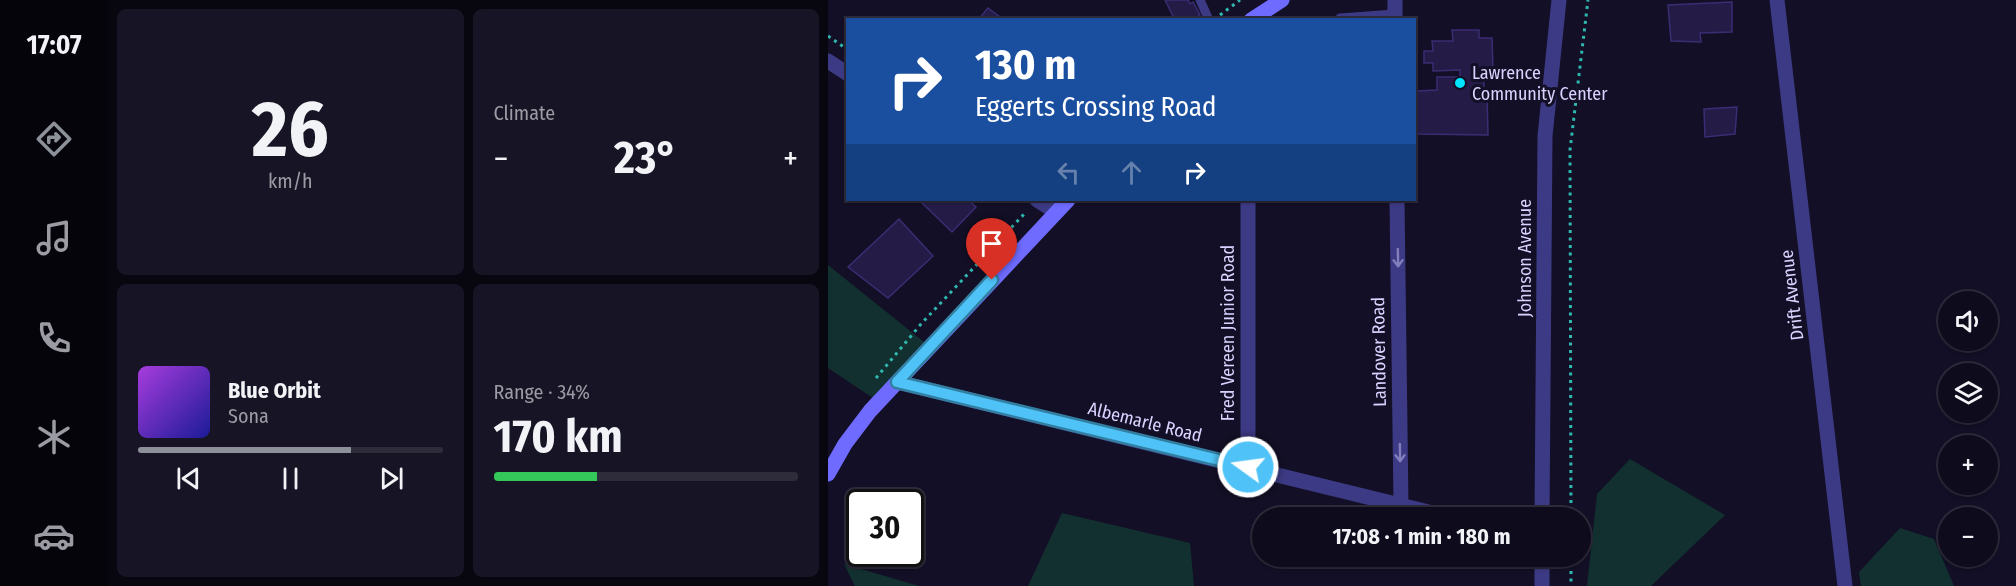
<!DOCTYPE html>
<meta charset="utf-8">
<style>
:root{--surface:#0e0b1c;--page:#171425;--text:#f1f3f6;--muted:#9b9ba3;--line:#2e2b3b;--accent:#8c9099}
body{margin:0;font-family:"Fira Sans Condensed",sans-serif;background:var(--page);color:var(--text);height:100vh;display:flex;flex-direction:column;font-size:22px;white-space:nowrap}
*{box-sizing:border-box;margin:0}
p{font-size:20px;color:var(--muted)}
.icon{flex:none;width:33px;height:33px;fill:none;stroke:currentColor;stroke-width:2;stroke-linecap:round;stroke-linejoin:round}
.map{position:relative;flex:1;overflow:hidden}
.panel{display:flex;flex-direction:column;gap:9px;padding:9px;background:#08060f;width:720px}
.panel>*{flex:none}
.guide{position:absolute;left:18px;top:18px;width:570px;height:183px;border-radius:0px;box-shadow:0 2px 4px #0004,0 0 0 2px var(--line);background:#1a4fa0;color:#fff;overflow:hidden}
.fabs{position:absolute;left:1110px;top:291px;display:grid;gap:12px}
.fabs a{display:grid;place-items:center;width:60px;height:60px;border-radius:50%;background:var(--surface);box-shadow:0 2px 4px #0004,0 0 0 2px var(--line);font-size:30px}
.speed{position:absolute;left:18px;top:489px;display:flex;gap:12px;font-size:30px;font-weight:700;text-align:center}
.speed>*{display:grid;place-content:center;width:78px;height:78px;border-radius:50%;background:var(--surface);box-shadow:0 2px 4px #0004,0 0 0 2px var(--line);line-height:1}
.speed .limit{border:3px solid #111;border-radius:9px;background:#fff;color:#111}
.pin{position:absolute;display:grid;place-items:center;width:51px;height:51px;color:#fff;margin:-62px -26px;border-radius:50% 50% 50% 0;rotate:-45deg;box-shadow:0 0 6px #0007}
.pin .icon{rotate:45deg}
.me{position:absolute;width:66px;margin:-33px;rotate:284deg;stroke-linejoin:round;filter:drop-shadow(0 0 4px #0008)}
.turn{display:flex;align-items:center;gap:21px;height:126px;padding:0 30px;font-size:27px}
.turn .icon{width:78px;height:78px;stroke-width:2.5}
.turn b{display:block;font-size:42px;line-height:51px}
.lanes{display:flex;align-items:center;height:57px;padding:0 30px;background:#0003;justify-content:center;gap:30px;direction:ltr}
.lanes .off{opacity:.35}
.big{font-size:45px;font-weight:700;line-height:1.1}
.panel .widget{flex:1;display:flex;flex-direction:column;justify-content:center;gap:9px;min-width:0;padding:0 21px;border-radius:9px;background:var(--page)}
.panel .dial{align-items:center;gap:0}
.dial b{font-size:78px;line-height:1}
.song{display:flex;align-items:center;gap:18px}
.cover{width:72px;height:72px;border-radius:9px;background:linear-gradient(135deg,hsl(280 70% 55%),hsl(240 70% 35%))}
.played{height:6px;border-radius:3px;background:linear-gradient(90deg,var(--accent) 70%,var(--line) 70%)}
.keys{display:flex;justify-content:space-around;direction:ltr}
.heat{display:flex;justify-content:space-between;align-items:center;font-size:33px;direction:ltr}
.charge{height:9px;border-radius:4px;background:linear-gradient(90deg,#34c759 34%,var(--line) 0)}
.panel .tiles{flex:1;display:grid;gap:9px;grid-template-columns:repeat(2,1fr)}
.trip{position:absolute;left:424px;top:507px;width:339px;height:60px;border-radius:30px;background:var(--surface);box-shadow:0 2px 4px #0004,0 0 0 2px var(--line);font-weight:700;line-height:60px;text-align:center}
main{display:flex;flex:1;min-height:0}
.menu{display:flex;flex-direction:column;width:108px;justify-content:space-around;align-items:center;background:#06040b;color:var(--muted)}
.menu .icon{width:42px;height:42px}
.menu .selected{color:var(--accent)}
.menu b{font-size:27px;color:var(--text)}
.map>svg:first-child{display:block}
.green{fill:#12302f}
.building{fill:#241b47;stroke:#3b2d73;stroke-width:1.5}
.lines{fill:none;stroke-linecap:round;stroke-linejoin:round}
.path{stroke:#2fb8b0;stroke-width:3;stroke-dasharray:3 4.5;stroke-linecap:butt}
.lane{stroke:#3d3a85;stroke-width:9}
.street{stroke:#3d3a85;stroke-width:15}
.secondary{stroke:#6f6bff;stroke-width:15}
.oneway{stroke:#837fbc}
.route-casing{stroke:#337fa1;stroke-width:15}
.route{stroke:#4fc3f7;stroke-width:10}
.poi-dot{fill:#00e5ff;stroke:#130f26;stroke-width:2}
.labels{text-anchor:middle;stroke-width:6;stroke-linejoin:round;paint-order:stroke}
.poi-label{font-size:18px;fill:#d9d4ff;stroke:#130f26;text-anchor:start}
.street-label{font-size:18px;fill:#d9d4ff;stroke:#130f26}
</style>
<main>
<nav class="menu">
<b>17:07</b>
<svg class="icon selected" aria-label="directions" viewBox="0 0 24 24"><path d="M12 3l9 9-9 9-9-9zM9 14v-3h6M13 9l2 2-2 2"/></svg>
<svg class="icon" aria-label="music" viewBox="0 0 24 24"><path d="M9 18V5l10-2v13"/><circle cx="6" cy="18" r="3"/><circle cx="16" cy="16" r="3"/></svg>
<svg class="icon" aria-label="phone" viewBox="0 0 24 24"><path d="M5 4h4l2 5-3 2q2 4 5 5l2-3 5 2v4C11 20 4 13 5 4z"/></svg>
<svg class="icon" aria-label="climate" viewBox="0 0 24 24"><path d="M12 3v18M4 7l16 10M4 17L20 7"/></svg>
<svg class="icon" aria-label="car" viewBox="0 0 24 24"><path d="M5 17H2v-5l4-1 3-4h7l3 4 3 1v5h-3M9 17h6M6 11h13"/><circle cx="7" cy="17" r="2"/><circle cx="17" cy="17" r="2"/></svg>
</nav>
<section class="panel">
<div class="tiles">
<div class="widget dial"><b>26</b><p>km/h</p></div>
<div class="widget"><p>Climate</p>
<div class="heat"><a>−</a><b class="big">23°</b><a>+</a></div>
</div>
<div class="widget">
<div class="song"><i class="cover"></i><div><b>Blue Orbit</b><p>Sona</p></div></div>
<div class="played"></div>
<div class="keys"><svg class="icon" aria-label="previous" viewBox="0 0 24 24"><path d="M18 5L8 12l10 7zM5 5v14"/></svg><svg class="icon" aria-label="pause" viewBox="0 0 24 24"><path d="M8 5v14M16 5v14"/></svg><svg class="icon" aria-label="next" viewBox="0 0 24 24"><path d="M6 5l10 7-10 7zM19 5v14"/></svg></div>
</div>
<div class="widget"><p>Range · 34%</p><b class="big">170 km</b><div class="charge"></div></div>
</div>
</section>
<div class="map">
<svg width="1188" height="586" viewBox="0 0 1188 586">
<rect width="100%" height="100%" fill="#130f26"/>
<!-- green -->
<path class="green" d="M0,265L106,350L57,406L0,368Z
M802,459L897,515L823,586H759L769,494Z
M234,513L362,543L366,586H200Z
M1072,528L1106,539L1126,586H1033L1031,572Z
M16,564L91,586H27Z"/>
<!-- building -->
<path class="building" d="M337,0H360L362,4L365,2L372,15L364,20H347Z
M904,2V32L872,33L873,42L843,41L840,5Z
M160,8L176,20H150Z
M624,30H651V38H664L665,70L643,71L644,77H656V89H659L660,135L589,134V91L609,90V77H632V70L605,71V63H596V51H605L604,41H625Z
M909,107L907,134L877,137L876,109Z
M91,200H140L148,207L124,232Z
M71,219L105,256L60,298L20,267Z"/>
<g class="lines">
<!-- path -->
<path class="path" d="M392,15L412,0
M0,36L20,50
M48,378L93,324L198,212
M743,518L742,150L760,0
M743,556V586"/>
<!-- lane -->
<path class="lane" d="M372,0L381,20
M512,18L567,14"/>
<!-- street -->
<path class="street" d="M567,0V20
M949,0L1017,586
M0,61L20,74
M209,200L228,212
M569,200L573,504
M69,382L625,518
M420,467V200
M714,518L717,136L731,0
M714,556V586"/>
<!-- secondary -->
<path class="secondary" d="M423,20L454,0
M0,474L17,444L42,411L240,200"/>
</g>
<!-- one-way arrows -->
<defs><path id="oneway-shaft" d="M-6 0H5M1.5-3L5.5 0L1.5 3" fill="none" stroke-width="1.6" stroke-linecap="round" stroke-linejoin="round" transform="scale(1.5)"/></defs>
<g class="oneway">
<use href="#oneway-shaft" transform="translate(570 258) rotate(89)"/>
<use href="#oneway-shaft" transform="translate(572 453) rotate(89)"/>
</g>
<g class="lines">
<defs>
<path id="route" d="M164,280L69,382L420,467"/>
</defs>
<!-- route casing -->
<use href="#route" class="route-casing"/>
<!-- route -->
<use href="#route" class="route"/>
</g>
<!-- markers -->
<circle class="poi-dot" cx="632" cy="83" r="6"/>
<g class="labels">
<!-- poi labels -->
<g class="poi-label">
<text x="644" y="79">Lawrence<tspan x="644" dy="21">Community Center</tspan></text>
</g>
<!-- street labels -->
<g class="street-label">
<text transform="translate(697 258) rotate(-90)" y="6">Johnson Avenue</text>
<text transform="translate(964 295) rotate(-97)" y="6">Drift Avenue</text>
<text transform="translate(400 333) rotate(-90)" y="6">Fred Vereen Junior Road</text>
<text transform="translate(551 352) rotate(-91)" y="6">Landover Road</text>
<text transform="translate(317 422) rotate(14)" y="6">Albemarle Road</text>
</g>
</g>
</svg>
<div class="fabs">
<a><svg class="icon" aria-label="sound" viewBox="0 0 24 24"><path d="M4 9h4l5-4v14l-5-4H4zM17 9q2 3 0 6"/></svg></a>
<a><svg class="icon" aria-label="layers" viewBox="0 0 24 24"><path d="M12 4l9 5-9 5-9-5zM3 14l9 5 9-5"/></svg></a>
<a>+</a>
<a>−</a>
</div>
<div class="speed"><div class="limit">30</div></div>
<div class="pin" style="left:164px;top:280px;background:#d93025"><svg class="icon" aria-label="arrive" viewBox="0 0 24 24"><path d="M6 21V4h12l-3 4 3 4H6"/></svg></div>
<svg class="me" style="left:420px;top:467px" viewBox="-20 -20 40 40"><circle r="17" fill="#4fc3f7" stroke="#fff" stroke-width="3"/><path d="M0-11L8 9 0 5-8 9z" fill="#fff"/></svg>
<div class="trip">17:08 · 1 min · 180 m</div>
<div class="guide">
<div class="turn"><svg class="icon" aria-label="right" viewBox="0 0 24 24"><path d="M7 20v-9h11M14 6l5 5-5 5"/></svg><div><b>130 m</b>Eggerts Crossing Road</div></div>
<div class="lanes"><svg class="icon off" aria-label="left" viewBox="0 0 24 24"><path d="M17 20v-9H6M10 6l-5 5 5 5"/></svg><svg class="icon off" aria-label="ahead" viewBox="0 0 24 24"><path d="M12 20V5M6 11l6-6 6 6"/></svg><svg class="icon" aria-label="right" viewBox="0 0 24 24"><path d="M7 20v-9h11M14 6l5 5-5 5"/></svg></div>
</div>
</div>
</main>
